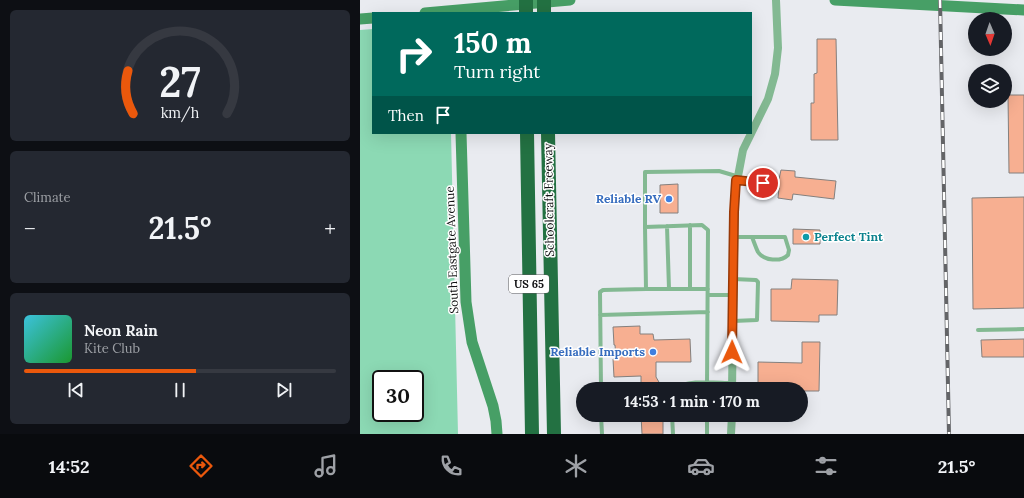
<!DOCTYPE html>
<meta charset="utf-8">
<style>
:root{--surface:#171b24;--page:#242831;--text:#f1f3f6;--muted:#9ea1a6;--line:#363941;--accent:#ea580c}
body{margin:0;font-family:Lora,serif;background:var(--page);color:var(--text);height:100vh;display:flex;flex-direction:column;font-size:15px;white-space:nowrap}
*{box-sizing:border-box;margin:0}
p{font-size:13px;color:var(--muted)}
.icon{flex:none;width:22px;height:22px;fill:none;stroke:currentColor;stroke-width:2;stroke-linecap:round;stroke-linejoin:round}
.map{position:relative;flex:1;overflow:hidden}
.details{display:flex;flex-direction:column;gap:10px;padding:10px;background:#0d0f14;width:360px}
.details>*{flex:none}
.top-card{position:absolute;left:12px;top:12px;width:380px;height:122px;border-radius:0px;box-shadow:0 4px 16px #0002;background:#00695c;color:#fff;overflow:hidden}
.needle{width:26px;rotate:178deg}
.buttons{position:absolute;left:608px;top:12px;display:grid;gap:8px}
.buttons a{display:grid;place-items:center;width:44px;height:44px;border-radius:50%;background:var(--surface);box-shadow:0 4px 16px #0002;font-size:20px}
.speed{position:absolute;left:12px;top:370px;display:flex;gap:8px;font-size:20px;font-weight:700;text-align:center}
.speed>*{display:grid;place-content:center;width:52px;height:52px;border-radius:50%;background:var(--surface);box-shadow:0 4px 16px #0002;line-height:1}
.speed .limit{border:2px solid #111;border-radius:6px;background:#fff;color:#111}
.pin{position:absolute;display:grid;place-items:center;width:34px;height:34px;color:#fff;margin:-17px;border:2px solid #fff;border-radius:50%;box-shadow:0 1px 4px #0007}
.me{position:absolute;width:44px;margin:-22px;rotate:1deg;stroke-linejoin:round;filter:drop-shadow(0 0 3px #0008)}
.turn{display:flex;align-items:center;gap:14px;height:84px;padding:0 16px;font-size:18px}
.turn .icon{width:52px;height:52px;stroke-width:2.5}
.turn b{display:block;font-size:28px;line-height:34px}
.then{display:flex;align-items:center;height:38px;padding:0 16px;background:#0003;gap:8px;font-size:15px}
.big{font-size:30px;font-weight:800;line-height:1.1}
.details .widget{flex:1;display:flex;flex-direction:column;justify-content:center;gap:6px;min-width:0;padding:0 14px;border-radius:6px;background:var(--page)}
.details .dial{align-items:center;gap:0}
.dial svg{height:104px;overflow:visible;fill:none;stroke:var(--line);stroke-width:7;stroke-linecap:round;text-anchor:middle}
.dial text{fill:var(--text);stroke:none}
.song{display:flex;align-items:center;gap:12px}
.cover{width:48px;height:48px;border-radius:6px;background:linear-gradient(135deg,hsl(190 70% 55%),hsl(130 70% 35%))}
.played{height:4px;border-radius:2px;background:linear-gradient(90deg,var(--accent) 55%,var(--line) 55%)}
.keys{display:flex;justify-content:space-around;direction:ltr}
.heat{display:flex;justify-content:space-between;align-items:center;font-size:22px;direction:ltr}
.trip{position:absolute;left:216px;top:382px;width:232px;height:40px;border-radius:20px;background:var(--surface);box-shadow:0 4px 16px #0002;font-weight:800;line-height:40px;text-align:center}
.menu{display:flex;height:64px;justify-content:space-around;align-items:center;background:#090b0e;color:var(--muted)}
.menu .icon{width:28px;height:28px}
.menu .selected{color:var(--accent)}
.menu b{font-size:18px;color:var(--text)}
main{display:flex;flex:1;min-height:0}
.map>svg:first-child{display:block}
.green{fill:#8cd9b4;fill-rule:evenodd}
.building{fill:#f7af91;stroke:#84807e}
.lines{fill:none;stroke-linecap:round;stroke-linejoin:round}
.lane{stroke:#83b992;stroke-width:4}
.street{stroke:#83b992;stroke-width:8}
.secondary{stroke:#479f66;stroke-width:11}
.highway{stroke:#237142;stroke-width:14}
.rail-casing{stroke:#636467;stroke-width:4}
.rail{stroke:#fff;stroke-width:2.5;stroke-dasharray:8;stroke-linecap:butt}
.route-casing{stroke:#983908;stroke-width:10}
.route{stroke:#ea580c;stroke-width:7}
.shop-dot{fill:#3f7fe0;stroke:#fff;stroke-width:1.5}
.culture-dot{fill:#0f9aa8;stroke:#fff;stroke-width:1.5}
.labels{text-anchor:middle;stroke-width:3;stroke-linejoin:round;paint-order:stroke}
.shield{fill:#fff;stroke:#58585a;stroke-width:1}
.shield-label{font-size:11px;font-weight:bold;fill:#111113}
.shop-label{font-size:12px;font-weight:bold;fill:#366cbe;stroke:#fff;text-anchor:end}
.street-label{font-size:12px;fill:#111113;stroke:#fff}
.culture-label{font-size:12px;font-weight:bold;fill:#0d838f;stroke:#fff;text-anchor:start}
</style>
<main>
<section class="details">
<div class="widget dial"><svg viewBox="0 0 100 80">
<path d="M14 69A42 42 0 1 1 86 69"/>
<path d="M14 69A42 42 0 0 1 10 36" stroke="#ea580c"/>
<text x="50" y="56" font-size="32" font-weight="700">27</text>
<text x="50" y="72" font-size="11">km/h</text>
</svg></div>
<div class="widget"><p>Climate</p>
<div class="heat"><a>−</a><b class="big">21.5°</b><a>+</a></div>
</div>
<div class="widget">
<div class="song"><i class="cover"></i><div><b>Neon Rain</b><p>Kite Club</p></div></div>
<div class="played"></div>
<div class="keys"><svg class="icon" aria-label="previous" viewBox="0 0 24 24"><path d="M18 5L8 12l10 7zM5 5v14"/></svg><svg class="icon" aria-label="pause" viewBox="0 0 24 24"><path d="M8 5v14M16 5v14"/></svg><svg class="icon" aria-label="next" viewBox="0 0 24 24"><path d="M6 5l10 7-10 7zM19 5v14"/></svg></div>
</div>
</section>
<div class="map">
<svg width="664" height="434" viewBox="0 0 664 434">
<rect width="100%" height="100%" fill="#e9ebf0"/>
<!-- green -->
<path class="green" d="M13,29V133H91L98,434H0V30ZM21,379H55V413H21Z"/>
<!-- building -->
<path class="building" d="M457,39H476L478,140H451V103H454V74L457,73Z
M648,95H664V173H649Z
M421,170L435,171V177L476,181L474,199L433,194L432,200L418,198L419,188L412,187L413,179H419Z
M318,184V213H300V185Z
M664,197V308L613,309L612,198Z
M433,229L460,230V244H433Z
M432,279L478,280L477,315H459V322L411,321V289H431Z
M280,326V334H293L294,340L330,339L331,362H296V377L303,389H281V376L254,377L253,359H256L255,345H254L253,327Z
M664,339V357H622L621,340Z
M442,342H460L459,391H441V389H398V362L442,363Z
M281,415H303V434H282Z"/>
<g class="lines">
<!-- lane -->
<path class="lane" d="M376,180L403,183
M330,225V289
M307,226L309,289
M285,227V172L359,171L376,176
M374,237H425L429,250L428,255C421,262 404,261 398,252C396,248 394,242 392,237
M286,289H348
M348,295H373
M240,315L348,312
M373,321L397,320L398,282L396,280L373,279
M618,330L664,329
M241,389L240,292L243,290L286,289L285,227L342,225L348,230L347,389
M249,389L274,388
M315,389C326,379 357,383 372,383
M241,415L242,434
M312,415L313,434
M347,434V415"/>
<!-- street -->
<path class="street" d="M372,389L375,192L383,150L408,99L415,74L418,48L416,0
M371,434L372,415"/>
<!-- secondary -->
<path class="secondary" d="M475,0L664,10
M65,13L210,0
M0,19L13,18
M101,133L106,302L112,342L133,406L136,421L137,434"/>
<!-- highway -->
<path class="highway" d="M166,0V13
M184,0V13
M167,133L172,434
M188,133L194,434"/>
<defs>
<path id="rail" d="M580,0L589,434"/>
</defs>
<!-- rail casing -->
<use href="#rail" class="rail-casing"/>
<!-- rail -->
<use href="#rail" class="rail"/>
</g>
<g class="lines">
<defs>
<path id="route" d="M372,352L374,212L376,180L403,183"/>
</defs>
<!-- route casing -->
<use href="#route" class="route-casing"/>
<!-- route -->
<use href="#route" class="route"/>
</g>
<!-- markers -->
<g class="shop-dot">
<circle cx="309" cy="199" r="4"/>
<circle cx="293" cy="352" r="4"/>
</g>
<circle class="culture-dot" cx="446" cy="237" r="4"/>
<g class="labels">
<!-- shield labels -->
<rect class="shield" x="149" y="275" width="40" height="18" rx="3"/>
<g class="shield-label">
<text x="169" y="288">US 65</text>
</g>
<!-- shop labels -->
<g class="shop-label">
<text x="301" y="203">Reliable RV</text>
<text x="285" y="356">Reliable Imports</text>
</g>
<!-- street labels -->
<g class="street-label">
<text transform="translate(189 200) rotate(-91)" y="4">Schoolcraft Freeway</text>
<text transform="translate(92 250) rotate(-92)" y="4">South Eastgate Avenue</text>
</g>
<!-- culture labels -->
<g class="culture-label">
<text x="454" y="241">Perfect Tint</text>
</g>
</g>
</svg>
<div class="buttons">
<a><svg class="needle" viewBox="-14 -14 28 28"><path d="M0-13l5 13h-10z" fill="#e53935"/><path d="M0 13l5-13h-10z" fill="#9ea1a6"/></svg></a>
<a><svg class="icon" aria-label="layers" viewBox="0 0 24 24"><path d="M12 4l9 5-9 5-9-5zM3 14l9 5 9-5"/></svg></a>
</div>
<div class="speed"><div class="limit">30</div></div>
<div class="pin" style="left:403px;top:183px;background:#d93025"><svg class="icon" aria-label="arrive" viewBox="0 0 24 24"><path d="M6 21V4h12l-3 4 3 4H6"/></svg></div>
<svg class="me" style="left:372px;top:352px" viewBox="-20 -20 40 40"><path d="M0-17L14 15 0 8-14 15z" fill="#ea580c" stroke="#fff" stroke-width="4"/></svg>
<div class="trip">14:53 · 1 min · 170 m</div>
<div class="top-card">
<div class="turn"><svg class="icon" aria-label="right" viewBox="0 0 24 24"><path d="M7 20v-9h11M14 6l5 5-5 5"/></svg><div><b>150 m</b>Turn right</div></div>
<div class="then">Then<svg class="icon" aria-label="arrive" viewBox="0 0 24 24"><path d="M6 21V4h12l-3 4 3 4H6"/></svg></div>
</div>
</div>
</main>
<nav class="menu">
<b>14:52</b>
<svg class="icon selected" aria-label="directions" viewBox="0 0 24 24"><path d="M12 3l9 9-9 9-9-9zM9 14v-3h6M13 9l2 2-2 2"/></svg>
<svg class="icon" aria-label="music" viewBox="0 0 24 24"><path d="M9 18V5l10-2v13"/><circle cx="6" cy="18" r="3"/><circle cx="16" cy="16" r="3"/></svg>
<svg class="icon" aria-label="phone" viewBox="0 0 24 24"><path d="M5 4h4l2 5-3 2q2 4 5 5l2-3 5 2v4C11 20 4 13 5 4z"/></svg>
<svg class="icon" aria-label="climate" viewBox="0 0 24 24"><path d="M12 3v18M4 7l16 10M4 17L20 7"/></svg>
<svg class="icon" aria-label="car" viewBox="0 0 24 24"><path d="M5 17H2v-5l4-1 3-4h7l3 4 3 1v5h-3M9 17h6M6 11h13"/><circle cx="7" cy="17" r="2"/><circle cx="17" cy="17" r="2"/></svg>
<svg class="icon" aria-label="filters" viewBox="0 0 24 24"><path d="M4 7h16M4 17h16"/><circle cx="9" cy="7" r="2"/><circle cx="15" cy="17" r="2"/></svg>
<b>21.5°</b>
</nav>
